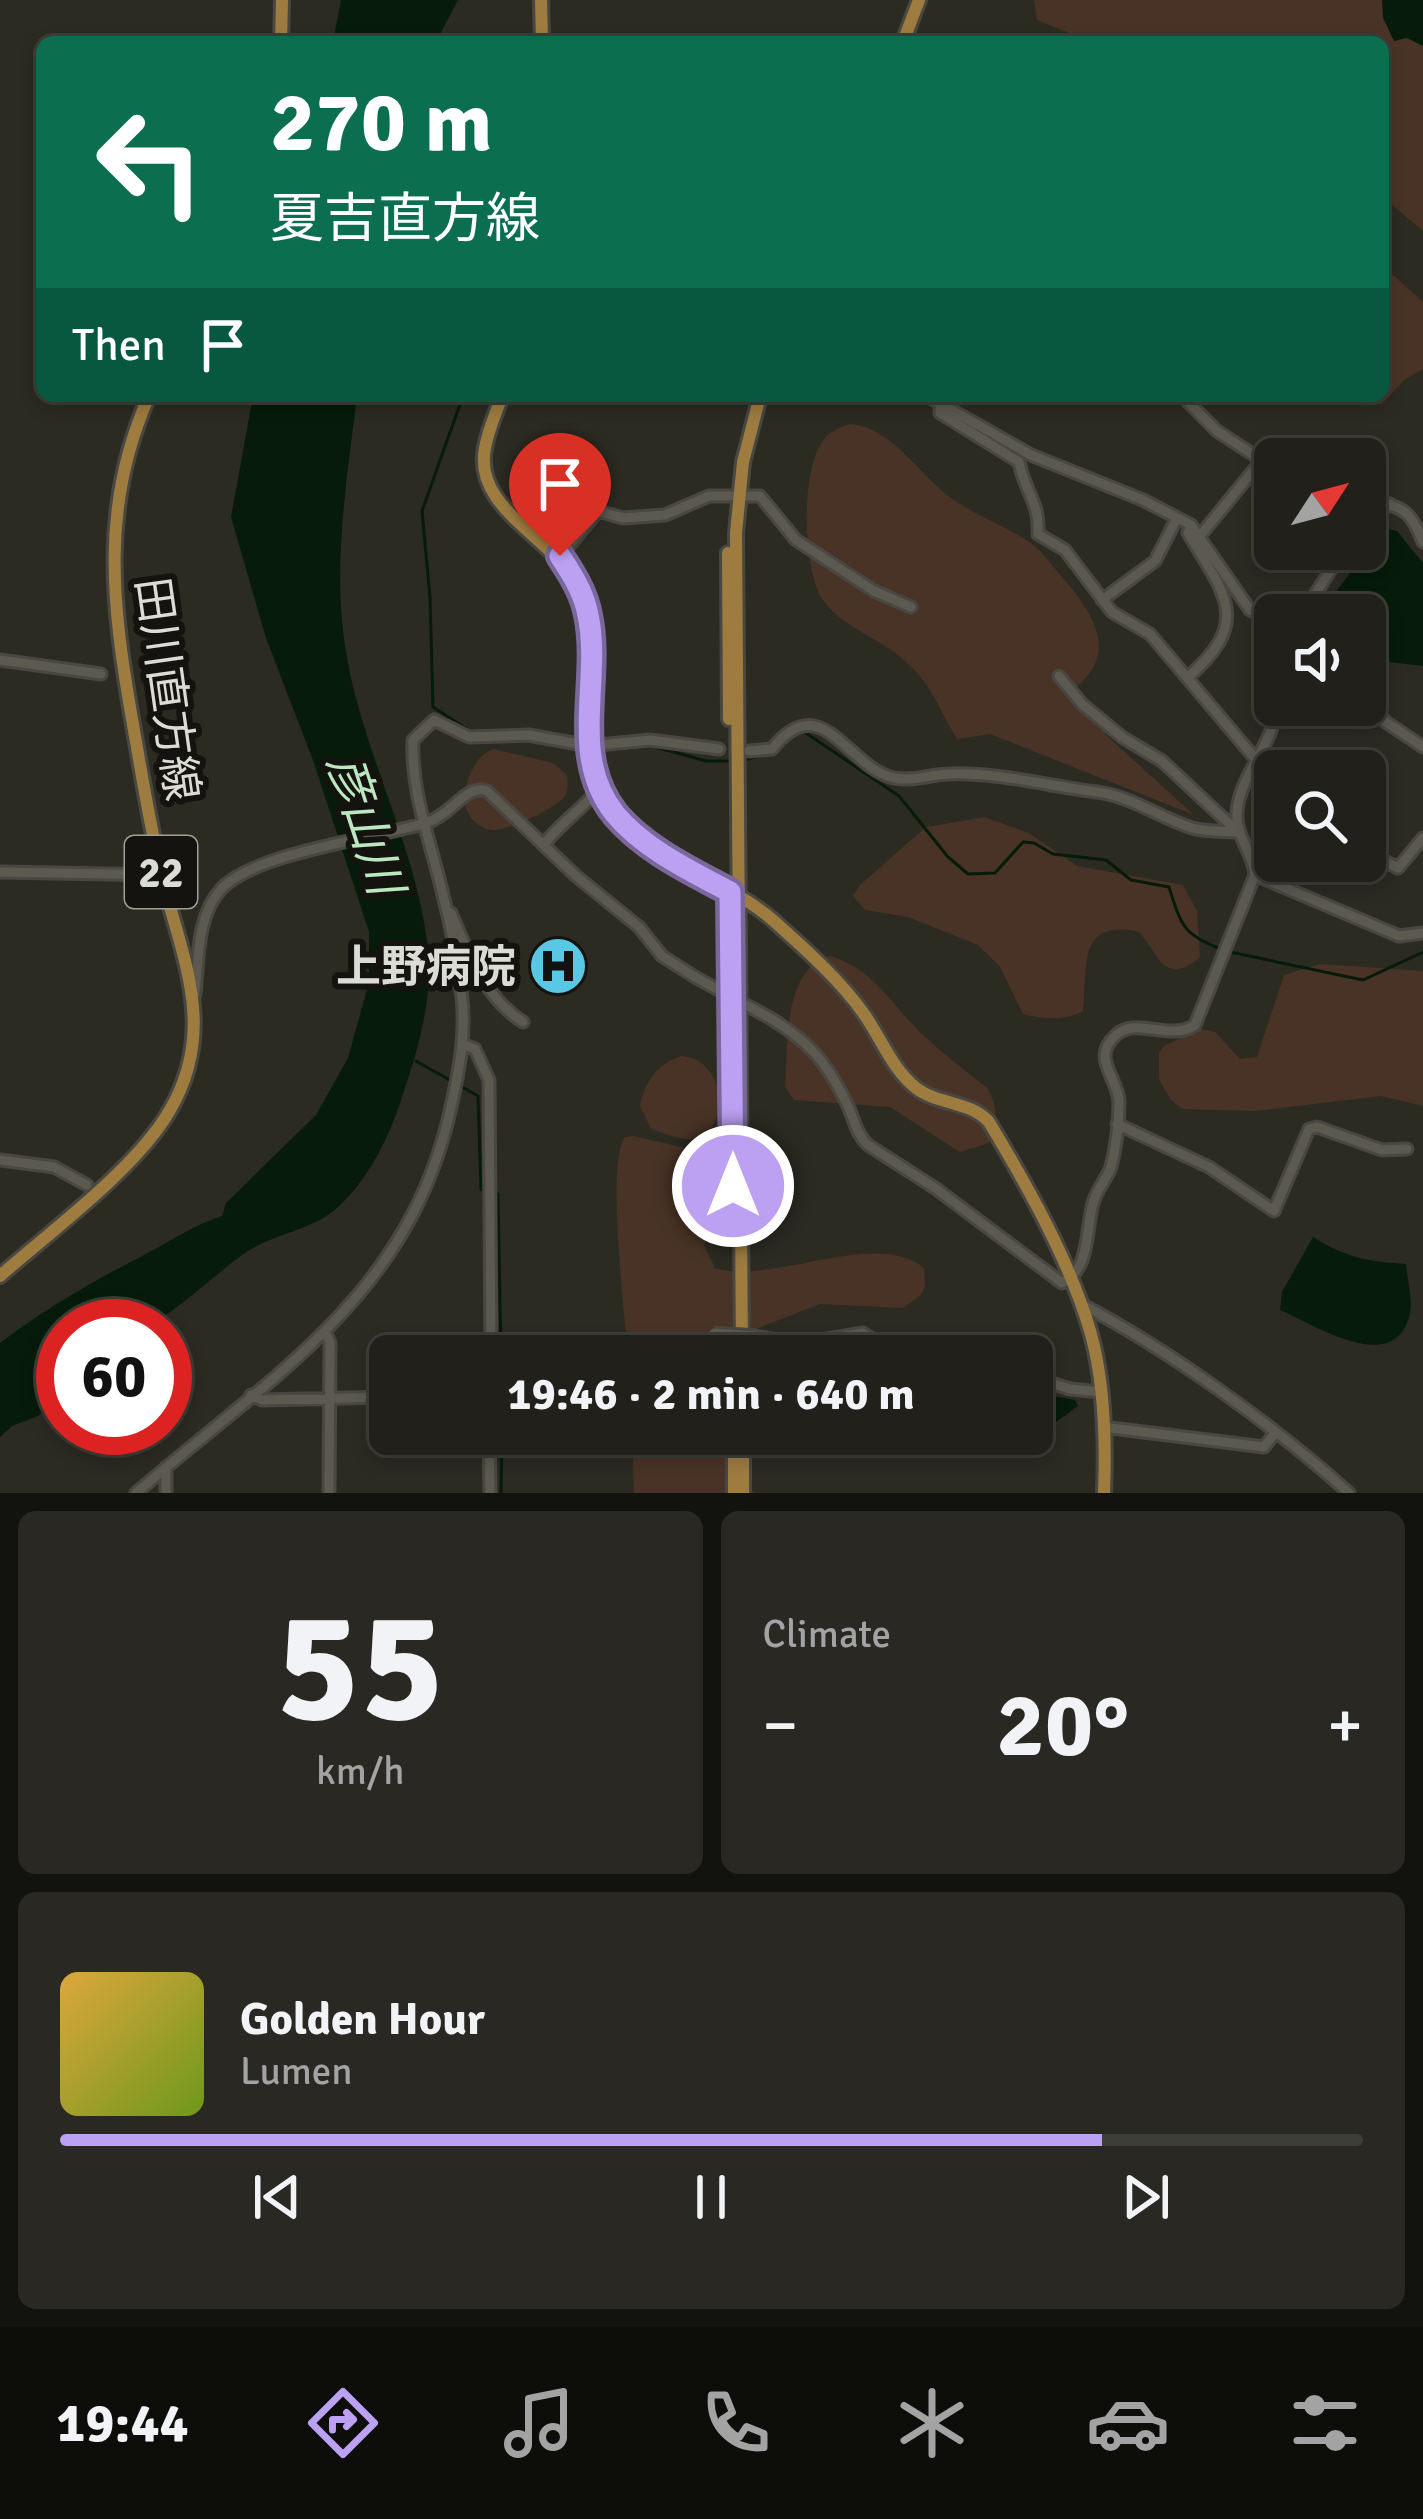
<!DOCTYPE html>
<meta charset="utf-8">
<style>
:root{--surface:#21201a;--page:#292823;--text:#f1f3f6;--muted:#a2a3a2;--line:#3e3e39;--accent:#bca0f2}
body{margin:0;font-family:Signika,"Noto Sans JP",sans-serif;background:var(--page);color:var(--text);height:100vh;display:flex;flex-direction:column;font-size:45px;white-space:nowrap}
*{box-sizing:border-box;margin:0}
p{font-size:39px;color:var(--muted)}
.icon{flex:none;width:66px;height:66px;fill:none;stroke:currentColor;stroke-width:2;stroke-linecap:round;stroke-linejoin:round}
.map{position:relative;height:1493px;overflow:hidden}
.details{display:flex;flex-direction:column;gap:18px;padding:18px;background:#12120e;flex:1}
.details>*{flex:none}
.banner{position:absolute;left:36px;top:36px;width:1353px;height:366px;border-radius:18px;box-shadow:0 6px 18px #0003,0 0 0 3px var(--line);background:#0b6e4f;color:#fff;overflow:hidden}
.needle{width:78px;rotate:54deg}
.buttons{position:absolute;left:1254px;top:438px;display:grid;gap:24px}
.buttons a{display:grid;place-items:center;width:132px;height:132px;border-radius:18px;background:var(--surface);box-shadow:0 6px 18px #0003,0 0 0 3px var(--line);font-size:60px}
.speed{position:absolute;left:36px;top:1299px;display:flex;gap:24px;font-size:60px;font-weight:700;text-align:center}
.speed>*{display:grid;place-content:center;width:156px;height:156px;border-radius:50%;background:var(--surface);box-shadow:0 6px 18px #0003,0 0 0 3px var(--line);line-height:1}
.speed .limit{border:18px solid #d22;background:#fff;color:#111}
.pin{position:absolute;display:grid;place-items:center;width:102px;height:102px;color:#fff;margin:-123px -51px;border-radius:50% 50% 50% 0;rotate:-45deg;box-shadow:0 0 12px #0007}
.pin .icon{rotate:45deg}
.me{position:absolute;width:132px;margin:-66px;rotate:0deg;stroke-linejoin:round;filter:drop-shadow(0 0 9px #0008)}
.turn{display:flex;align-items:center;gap:42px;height:252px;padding:0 36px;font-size:54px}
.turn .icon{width:156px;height:156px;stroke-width:2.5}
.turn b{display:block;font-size:84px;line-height:102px}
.then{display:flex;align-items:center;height:114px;padding:0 36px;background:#0003;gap:24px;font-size:45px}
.big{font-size:90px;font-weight:700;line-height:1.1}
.details .tile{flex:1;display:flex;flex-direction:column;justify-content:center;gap:18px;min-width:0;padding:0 42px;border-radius:18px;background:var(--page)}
.details .dial{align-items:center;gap:0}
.dial b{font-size:156px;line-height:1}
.song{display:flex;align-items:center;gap:36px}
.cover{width:144px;height:144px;border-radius:18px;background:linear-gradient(135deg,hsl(40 70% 55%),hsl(80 70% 35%))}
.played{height:12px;border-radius:6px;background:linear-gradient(90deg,var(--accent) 80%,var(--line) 80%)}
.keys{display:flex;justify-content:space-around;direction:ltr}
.heat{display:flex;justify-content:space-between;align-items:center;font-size:66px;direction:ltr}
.details .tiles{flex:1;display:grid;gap:18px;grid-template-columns:1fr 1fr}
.tile:last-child{grid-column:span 2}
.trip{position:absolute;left:369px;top:1335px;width:684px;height:120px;border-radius:18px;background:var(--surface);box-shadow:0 6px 18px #0003,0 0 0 3px var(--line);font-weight:700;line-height:120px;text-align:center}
.tab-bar{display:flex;height:192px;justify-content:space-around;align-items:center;background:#0d0d0a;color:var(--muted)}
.tab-bar .icon{width:84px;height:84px}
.tab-bar .selected{color:var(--accent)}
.tab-bar b{font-size:54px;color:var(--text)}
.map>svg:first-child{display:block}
.green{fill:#493326}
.water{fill:#061b09}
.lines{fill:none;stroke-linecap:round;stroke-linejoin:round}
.stream{stroke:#061b09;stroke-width:3}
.minor-casing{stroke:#494741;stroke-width:15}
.major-casing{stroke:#494741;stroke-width:18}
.minor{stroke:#5b5950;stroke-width:9}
.major{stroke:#9e7c40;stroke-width:12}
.minor-bridge-casing{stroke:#494741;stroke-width:15;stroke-linecap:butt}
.minor-bridge{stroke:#5b5950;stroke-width:9}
.route-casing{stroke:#7a689d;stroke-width:30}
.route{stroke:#bca0f2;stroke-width:21}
.labels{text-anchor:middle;stroke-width:12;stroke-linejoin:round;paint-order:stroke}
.shield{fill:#14130f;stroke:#a0a09a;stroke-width:3}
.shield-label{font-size:42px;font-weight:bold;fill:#dcdcd6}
.street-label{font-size:45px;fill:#dcdcd6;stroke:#14130f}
.poi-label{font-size:45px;font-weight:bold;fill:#dcdcd6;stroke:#14130f;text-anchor:end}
.water-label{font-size:48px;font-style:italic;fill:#bbe8be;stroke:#14130f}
</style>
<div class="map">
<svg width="1423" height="1493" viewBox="0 0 1423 1493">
<rect width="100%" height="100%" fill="#2c2b22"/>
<!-- green -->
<path class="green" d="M1034,0H1423V231L1383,197V42H1091L1037,20Z
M1383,266L1423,302V369L1404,380L1382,404L1359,405L1329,396H1383Z
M850,424C892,427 918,474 951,498C976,516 1007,526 1032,544C1044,553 1053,567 1063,578C1093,614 1120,652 1075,688L1107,736L1194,815L990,734L957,739C936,704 933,684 899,656C876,637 840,625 823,600C802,569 800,466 825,438C832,430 841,427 850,424Z
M493,749L553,763L567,775C567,782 569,787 566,794C561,807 505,832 491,830C470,826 460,805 466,786C471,770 477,756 493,749Z
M984,817L1029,833L1077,866L1183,885L1197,911L1200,957C1164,988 1159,954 1139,932C1076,918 1088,968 1083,1011C1067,1021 1040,1019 1023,1014L1000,967L978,945L908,917L865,910L853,896L860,885L926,827Z
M830,956C874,969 891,1004 922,1034C942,1053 965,1070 987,1088C997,1104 1000,1127 989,1143L960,1152L890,1107L794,1100L785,1087C788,1048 782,969 830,956Z
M1320,964L1423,971V1106L1381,1096L1255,1111L1182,1109L1170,1099L1159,1079V1053L1164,1046L1200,1029L1215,1032L1240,1059L1257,1057L1284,975Z
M682,1056C729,1060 732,1137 689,1139C677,1139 663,1133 651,1129L640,1106C645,1082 657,1063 682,1056Z
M633,1136L690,1149L714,1163L724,1195L704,1245L715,1268C770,1286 876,1228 924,1268L925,1286L921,1295L903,1308L820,1304L735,1337L708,1356H628C625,1316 606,1163 625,1137Z
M632,1434H796L783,1443L748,1455L747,1487L756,1493H634Z"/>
<!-- water -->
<path class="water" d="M341,0H458L436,42H333Z
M1382,0H1423V46L1407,38L1394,41L1383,18Z
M253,396H357C346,487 330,577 349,668C368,763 417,851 428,948C433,997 419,1046 404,1091C390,1135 371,1177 337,1208C312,1230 277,1233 248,1251C224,1266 167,1321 145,1326C121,1332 88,1326 63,1326V1392L38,1416L12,1426L0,1437V1343C46,1308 95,1280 146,1254C172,1240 194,1225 222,1216L226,1203L316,1115L348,1058L369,982V932L314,763L266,638L231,517Z
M1383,528L1397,531L1423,563V666L1365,659V615H1319Z
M1313,1237C1344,1257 1369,1262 1406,1264C1407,1278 1413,1299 1410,1313C1396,1378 1317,1326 1280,1310L1282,1292Z
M1032,1392L1075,1400L1078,1406L1048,1428L1032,1425Z"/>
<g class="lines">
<!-- stream -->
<path class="stream" d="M463,396L422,511L430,597L433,707L470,731L488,732
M938,396L1028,448L1142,495
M1182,516L1194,520L1202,531
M1251,604L1275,617
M803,731L899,796L948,857L968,874L995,873L1023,842L1034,843L1053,854L1106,860L1131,880L1169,887C1181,925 1183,935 1221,949
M546,734L571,738
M597,751L652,746L706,761H731
M740,761L771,753
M1230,952L1363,980L1423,952
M416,1061L478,1096L481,1189L498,1194L501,1356
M501,1493L502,1434"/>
<defs>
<path id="minor" d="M927,396L1031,455L1143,500L1191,525L1250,610L1275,623
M1182,396L1217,431L1275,469
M940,404V413L1019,462C1025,493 1040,502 1038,534L1065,550L1112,612L1150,634L1275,782
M1365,511L1379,503C1406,506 1413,517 1423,542
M1365,522L1390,504
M1199,537L1262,460
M560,557L598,511L623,518L665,515L709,496H760L796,540L874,591L911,607
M1102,600L1155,561L1177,518
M1302,615L1344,549
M0,660L101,674
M1275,672L1271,683L1275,700
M1059,676L1082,704L1122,737L1162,761L1238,832
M1187,678C1252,622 1226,596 1188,533L1191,525
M1365,698L1386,722L1423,747
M749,751L772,749C822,686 847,768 894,778C914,782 930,774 949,774C998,772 1048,786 1097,792C1131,796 1160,818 1192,828C1206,832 1224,831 1238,832
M545,843C562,822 583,808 600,788
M1365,851L1398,868L1423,838
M0,872L161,875
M1255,875L1399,936L1423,933
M451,913C468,953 485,998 523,1022
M195,994C199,958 196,916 222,888C256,853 375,838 426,823C452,815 466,783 487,791L576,876L639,927L662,956L695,977
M770,1018C808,1041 826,1061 846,1102C854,1117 855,1133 868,1145L935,1188L1062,1283C1092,1269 1085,1226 1094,1200C1098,1188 1107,1178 1111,1167C1116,1147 1119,1122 1119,1102C1118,1077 1090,1058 1116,1035C1137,1016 1170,1042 1195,1025L1255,875C1253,852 1235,836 1237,812C1240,773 1276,743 1276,705
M462,1044L475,1049L489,1080L491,1356
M1117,1124L1209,1167L1274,1211L1309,1129L1317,1127L1382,1150L1407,1149
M0,1160L54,1167L87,1185
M1081,1304C1169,1350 1276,1427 1349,1493
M326,1333L330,1343L329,1493
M756,1336L798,1344L863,1333L877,1342
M832,1356C880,1335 929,1336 978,1356
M1032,1377L1070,1389L1101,1392
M251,1395L262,1400L390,1397
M1103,1427L1264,1447L1275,1433
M489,1434L490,1493
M136,1493C272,1375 410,1296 451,1107C459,1071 466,1035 462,998C458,963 451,925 442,891C430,839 411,794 413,740L434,720L469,737L529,735L589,746L650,740L719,749
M166,1493V1467"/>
<path id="major" d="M541,0L542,42
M281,42L282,0
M903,42L919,0
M502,396C496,413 488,430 485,448C473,509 552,536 577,585C610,649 570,727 601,792C633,859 723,875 775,922C805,949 840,980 864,1014C881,1038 892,1069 916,1088C938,1105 971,1101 989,1122C1028,1187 1070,1261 1091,1334C1105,1385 1106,1441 1104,1493
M728,553L729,719
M0,1276C51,1231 137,1168 170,1110C219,1026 180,955 161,872C149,821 141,770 132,719C112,604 100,506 149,396
M742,1356L736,533L743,462L760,396
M734,1434V1493
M743,1493V1434"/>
</defs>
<!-- minor casing -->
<use href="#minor" class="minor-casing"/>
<!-- major casing -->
<use href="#major" class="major-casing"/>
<!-- minor -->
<use href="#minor" class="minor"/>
<!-- major -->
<use href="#major" class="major"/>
<defs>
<path id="minor-bridge" d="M695,977L770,1018
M714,1333L756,1336"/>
</defs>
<!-- minor-bridge casing -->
<use href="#minor-bridge" class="minor-bridge-casing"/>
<!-- minor-bridge -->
<use href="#minor-bridge" class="minor-bridge"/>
</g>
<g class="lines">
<defs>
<path id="route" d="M560,556C572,574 584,593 588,615C602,681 568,755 615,814C644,849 691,871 730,892L733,1186"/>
</defs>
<!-- route casing -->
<use href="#route" class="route-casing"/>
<!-- route -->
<use href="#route" class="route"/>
</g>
<!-- icons -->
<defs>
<symbol id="hospital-disc" viewBox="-11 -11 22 22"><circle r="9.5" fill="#59c8e4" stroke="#14130f"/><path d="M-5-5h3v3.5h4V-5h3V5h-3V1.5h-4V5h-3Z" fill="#111"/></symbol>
</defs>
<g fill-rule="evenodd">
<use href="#hospital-disc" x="525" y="933" width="66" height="66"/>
</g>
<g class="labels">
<!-- shield labels -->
<rect class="shield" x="125" y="836" width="72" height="72" rx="9"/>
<g class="shield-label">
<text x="161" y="887">22</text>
</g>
<!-- street labels -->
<g class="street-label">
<text transform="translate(168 689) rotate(82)" y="16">田川直方線</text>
</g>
<!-- poi labels -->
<g class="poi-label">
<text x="516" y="982">上野病院</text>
</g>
<!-- water labels -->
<g class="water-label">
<text transform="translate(366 824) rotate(72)" y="17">彦山川</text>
</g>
</g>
</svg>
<div class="buttons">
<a><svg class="needle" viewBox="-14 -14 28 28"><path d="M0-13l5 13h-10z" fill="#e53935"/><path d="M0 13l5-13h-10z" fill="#a2a3a2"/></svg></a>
<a><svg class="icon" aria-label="sound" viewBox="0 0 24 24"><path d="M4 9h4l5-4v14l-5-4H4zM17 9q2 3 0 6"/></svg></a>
<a><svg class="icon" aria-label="search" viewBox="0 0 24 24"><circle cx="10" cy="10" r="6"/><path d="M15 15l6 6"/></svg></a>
</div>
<div class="speed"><div class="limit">60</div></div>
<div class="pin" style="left:560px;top:556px;background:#d93025"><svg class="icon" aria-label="arrive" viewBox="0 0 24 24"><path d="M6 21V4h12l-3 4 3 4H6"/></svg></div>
<svg class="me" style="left:733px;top:1186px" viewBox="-20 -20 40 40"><circle r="17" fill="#bca0f2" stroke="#fff" stroke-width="3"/><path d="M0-11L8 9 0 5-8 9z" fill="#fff"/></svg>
<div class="trip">19:46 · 2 min · 640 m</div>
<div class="banner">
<div class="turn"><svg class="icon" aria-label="left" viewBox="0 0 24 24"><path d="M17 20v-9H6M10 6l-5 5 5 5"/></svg><div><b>270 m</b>夏吉直方線</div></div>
<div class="then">Then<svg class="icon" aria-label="arrive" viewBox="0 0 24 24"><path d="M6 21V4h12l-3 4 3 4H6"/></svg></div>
</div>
</div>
<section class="details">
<div class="tiles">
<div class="tile dial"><b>55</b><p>km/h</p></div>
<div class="tile"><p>Climate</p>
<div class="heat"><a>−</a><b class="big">20°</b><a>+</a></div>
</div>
<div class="tile">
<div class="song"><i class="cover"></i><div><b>Golden Hour</b><p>Lumen</p></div></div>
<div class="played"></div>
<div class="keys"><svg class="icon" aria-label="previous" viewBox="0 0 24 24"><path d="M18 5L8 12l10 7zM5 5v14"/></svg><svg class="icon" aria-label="pause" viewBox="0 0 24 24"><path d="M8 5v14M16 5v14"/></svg><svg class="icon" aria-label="next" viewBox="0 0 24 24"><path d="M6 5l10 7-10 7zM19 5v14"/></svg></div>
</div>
</div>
</section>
<nav class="tab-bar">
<b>19:44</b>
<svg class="icon selected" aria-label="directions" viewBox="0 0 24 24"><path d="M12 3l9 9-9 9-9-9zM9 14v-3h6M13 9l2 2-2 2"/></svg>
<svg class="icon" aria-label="music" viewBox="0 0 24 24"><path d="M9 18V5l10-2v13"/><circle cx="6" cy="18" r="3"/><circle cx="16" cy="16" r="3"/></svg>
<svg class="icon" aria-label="phone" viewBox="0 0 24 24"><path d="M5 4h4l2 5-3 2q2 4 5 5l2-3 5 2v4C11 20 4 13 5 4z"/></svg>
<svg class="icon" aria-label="climate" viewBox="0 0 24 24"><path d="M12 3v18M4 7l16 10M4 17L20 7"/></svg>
<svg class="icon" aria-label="car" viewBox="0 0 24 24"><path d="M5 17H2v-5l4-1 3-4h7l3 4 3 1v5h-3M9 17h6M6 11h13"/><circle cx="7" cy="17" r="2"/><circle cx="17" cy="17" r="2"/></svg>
<svg class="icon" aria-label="filters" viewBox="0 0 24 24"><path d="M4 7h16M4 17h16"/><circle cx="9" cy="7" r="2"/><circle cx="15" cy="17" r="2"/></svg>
</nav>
